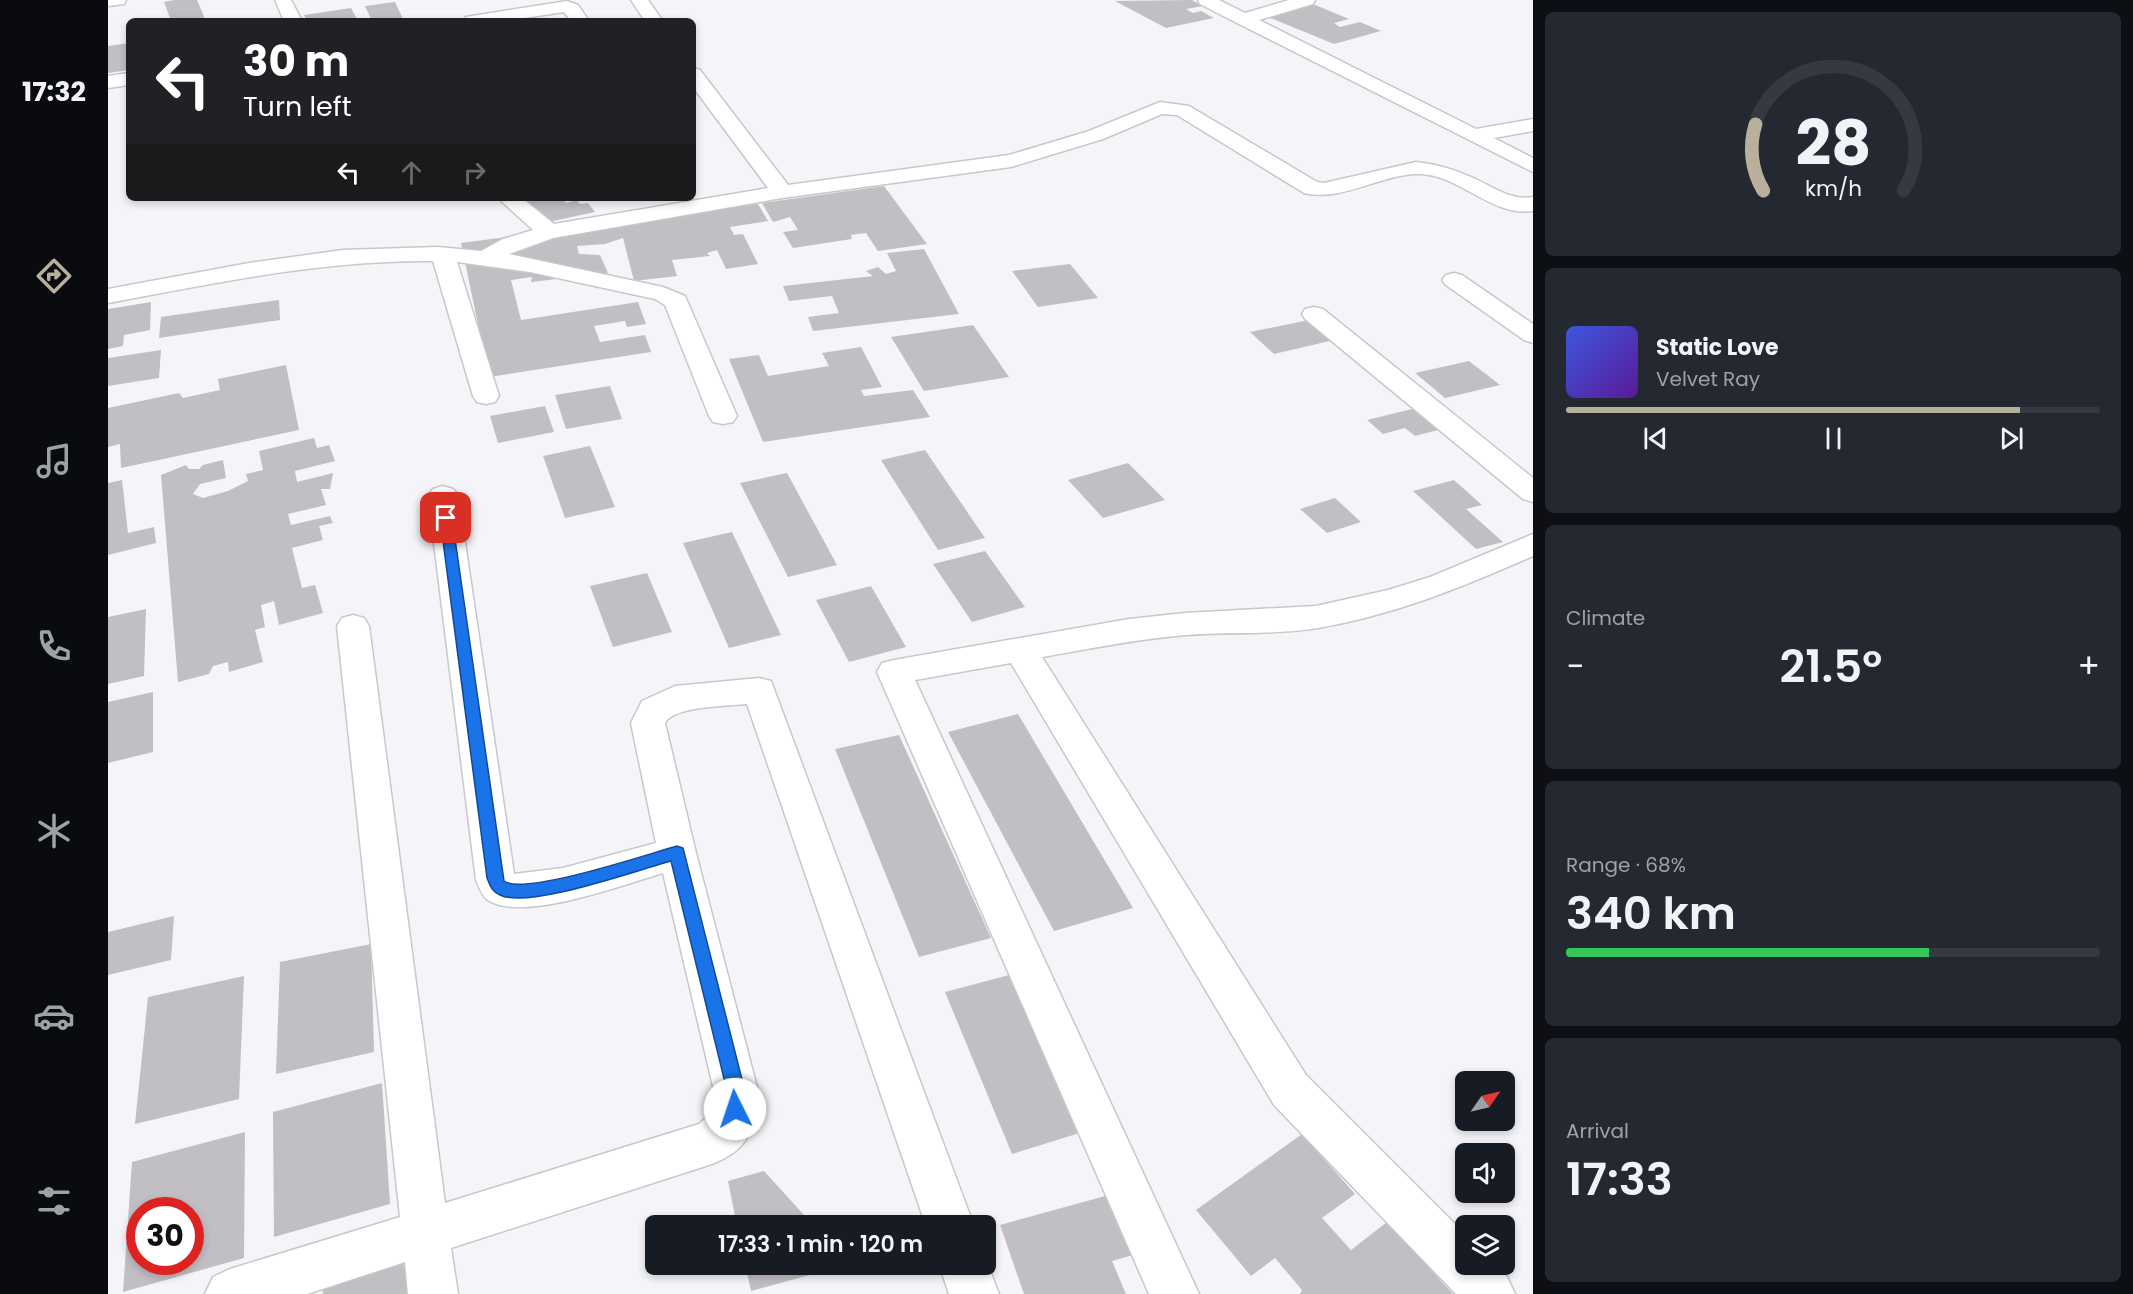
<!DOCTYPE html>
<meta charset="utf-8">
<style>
:root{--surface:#171b24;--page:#242831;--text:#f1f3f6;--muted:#9ea1a6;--line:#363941;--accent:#b9b09c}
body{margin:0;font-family:Poppins,sans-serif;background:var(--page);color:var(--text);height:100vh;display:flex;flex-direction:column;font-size:22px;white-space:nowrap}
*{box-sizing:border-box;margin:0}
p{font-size:20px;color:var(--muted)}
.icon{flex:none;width:33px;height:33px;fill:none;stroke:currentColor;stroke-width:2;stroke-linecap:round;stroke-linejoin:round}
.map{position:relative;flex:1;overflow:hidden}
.sheet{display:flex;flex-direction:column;gap:12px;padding:12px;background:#0d0f14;width:600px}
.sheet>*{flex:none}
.hud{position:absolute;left:18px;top:18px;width:570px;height:183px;border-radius:9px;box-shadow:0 3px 9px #0003;background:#202124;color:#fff;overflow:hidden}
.needle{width:39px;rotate:56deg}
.tools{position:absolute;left:1347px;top:1071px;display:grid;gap:12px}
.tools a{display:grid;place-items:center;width:60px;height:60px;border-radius:9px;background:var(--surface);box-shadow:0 3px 9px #0003;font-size:30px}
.speed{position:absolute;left:18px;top:1197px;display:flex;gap:12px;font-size:30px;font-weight:700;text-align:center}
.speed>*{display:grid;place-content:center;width:78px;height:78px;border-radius:50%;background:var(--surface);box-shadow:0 3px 9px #0003;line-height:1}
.speed .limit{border:9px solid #d22;background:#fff;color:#111}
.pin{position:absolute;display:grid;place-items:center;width:51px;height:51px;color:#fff;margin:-26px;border-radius:12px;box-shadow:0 3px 9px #0006}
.me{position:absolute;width:66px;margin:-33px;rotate:356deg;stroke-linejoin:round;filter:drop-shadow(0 0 4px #0008)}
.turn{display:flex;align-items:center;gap:21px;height:126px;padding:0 18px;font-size:27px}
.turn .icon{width:78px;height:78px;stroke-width:2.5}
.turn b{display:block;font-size:42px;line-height:51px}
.lanes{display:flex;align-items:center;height:57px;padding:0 18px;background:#0003;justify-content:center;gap:30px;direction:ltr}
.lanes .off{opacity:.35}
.big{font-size:45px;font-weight:600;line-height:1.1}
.sheet .tile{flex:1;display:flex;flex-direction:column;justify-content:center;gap:9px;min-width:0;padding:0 21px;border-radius:9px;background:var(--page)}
.sheet .dial{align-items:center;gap:0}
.dial svg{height:156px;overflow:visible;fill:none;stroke:var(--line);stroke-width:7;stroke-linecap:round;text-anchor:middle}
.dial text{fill:var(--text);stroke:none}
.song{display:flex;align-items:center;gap:18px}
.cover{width:72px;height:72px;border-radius:9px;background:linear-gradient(135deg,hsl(230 70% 55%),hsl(270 70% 35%))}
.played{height:6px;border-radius:3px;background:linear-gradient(90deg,var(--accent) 85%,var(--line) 85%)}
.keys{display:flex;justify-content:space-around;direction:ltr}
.heat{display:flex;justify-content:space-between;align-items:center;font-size:33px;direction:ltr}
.charge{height:9px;border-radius:4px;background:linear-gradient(90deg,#34c759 68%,var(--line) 0)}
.trip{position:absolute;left:537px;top:1215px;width:351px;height:60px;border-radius:9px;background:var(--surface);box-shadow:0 3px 9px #0003;font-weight:600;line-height:60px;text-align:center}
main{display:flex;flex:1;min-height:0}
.dock{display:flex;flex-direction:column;width:108px;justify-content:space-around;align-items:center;background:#090b0e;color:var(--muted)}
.dock .icon{width:42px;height:42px}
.dock .selected{color:var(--accent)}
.dock b{font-size:27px;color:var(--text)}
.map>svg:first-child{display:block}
.building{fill:#c1bfc3;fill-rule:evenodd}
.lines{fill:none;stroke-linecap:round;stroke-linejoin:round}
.minor-casing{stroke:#c7c8cb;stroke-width:3}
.minor{fill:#fff;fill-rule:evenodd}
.route{fill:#1a73e8;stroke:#114b97;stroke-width:1.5}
</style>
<main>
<nav class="dock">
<b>17:32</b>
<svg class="icon selected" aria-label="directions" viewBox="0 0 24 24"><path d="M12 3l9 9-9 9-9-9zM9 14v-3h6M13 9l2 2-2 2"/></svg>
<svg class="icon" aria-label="music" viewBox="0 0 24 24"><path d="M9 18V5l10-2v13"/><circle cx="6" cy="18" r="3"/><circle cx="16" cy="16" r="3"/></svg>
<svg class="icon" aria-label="phone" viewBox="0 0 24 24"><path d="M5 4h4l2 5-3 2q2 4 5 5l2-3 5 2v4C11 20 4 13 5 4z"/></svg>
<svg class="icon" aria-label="climate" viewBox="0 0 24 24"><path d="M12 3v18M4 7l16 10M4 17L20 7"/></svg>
<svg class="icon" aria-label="car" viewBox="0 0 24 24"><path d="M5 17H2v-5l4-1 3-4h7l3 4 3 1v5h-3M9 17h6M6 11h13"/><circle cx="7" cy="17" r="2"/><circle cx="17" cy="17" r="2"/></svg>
<svg class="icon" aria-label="filters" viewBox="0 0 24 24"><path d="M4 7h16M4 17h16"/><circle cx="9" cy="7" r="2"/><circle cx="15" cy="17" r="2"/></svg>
</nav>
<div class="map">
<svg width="1425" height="1294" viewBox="0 0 1425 1294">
<rect width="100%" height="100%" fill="#f5f5f9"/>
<!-- building -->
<path class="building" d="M66,0H89L97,19L63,21L56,2Z
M1084,0L1095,6L1078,9L1085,13L1093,11L1106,18L1058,28L1007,1Z
M287,2L296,21H264L257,6Z
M1205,4L1241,19L1226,23L1232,27L1252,22L1273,31L1226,44L1160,17Z
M243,8L250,21H199L196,15Z
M21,43V70L0,73V46Z
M776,186L819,244L770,251L758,233L743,235L744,239L685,248L675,232L690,230L682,217L665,222L654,203Z
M426,198H454L458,203L469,200L472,204L480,203L487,212L436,223L418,200Z
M650,204L660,221L622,227L626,235L635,234L650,264L618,269L609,250L599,253L602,256L564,260L569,276L526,281L515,238L497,244L469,246L471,254L492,255L500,273L423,282L424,277L403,280L413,320L530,302L538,324L519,327L517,321L486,326L492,342L537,335L543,352L381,377L353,243Z
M816,249L851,314L705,331L700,317L731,313L724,296L681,301L675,286L765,276L758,271L770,267L778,274L788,271L779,253Z
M962,264L990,298L930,307L904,271Z
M171,300L172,320L51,338L53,317Z
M43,302L42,330L16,335L15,346L0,349V309Z
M1201,320L1226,340L1166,354L1142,332Z
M865,325L901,377L816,391L783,337Z
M753,347L774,387L753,390L756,396L805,390L822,417L655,442L621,359L651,355L660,376L721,366L714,353Z
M53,350L51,378L0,386V358Z
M1361,361L1392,385L1337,398L1307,373Z
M178,365L191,430L13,468L12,444L0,447V408L71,393L75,398L112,390L110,379Z
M502,386L514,419L458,429L447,395Z
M437,406L446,432L390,443L382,416Z
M1308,408L1334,429L1307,436L1297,428L1275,434L1259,420Z
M206,438L209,448L221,445L227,461L187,471L189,482L225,473L222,489H213L218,505L180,514L183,525L222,516L225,523L211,526L215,540L184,548L194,588L207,585L215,613L171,625L166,601L153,605L157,627L147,630L155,662L121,672L120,662L105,666L101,674L70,682L53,475L78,465L81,469H91L95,465L115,460L118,478L92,484L85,494L95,498L120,491L140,481L138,474L155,470L151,451Z
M482,446L507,507L457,518L435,456Z
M817,450L877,538L830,550L773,460Z
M1020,463L1057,500L995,518L960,480Z
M679,473L729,565L680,577L632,483Z
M14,480L20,533L46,527L48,543L0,555V483Z
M1346,480L1374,505L1358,509L1395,542L1368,549L1305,491Z
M1227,498L1253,522L1219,533L1192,509Z
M624,532L673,635L621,648L575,543Z
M877,551L917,607L864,622L825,564Z
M539,573L564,632L505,647L482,586Z
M763,586L798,647L741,662L708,600Z
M38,609L36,676L0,684V617Z
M45,692V752L0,763V702Z
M910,714L1025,908L946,931L840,732Z
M791,735L883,938L811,957L727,749Z
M66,916L63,960L0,975V932Z
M263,944L266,1052L168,1074L172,962Z
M905,974L978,1131L904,1154L837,992Z
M136,976L131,1099L27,1124L40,997Z
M274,1083L282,1204L166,1237L165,1112Z
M137,1132L136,1258L15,1292L24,1162ZM32,1210H82V1262H32Z
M1194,1134L1247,1194L1214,1218L1243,1250L1279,1222L1345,1294H1192L1194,1290L1167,1258L1143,1276L1088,1210Z
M656,1171L706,1226H629L620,1181Z
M1008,1193L1032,1253L1004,1261L1018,1294H916L892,1225Z
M303,1252L307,1294H215L214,1278Z
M637,1264H739V1265L643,1291Z"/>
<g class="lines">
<defs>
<path id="minor" d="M0,0H18L16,4L0,6Z
M167,0H183L194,21H176Z
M523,0H540L555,21H537Z
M1090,0H1111L1137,13L1181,0H1207L1205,4L1151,20L1368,129L1425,119V131L1386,138L1425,158V172L1129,23L1092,4Z
M459,1L470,5L481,21H463L456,12L397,21H355L358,17L364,16Z
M585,68L592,70L680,185L901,155L981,131L1052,102L1081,106L1209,182L1216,183L1308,162C1327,164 1345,169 1363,177C1384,186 1402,201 1425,197V211C1382,217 1351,173 1309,174C1271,175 1234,202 1196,193L1069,115L1054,114L995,139L903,167L674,198L445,238L401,254L555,287L577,296L629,416L625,422L615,424L605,422L601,416L557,305L547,299L422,272L349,262L391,396L387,402L378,404L369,402L365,396L325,261C214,260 108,283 0,303V289L141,263L235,250L330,247L373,251L395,239L425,230L390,198H414L446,224L660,188L585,87Z
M21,73V85L0,88V76Z
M1346,273L1354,275L1425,324V343L1416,340L1338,285L1334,280L1338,275Z
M1206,307L1215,309L1425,478V502L1415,499L1197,319L1194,314L1197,309Z
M335,486L345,489L350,495L406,874L455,868L548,843L523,723L534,701L567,686L651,678L663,681L866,1226H818L639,704C621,706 565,706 557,723L588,853L651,1095C646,1131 640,1150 604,1164L343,1248L350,1294H300L297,1262L199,1294H97L105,1277L122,1269L292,1217L229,626L234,618L245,615L256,618L261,626L337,1203L591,1124L604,1112L607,1095L555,873C517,884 414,923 380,900C374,896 371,887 368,880L320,495L325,489Z
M1425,534V556C1355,587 1286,615 1210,628C1168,635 1120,632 1078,635C1029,639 981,649 934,657L1198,1075L1358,1235V1264H1387L1399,1277L1407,1294H1348L1166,1105L903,663L807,680L1091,1294H1041L769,672L774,663L786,660L1021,619L1077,613L1208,606L1280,590L1322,577Z
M878,1260L891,1294H841L831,1264H878Z"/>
</defs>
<!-- minor casing -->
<use href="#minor" class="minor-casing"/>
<!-- minor -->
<use href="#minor" class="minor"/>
</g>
<!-- route -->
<path class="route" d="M338,514L344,518L396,881C416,896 540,854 569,846L575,848L638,1095L634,1115L627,1118L621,1115L618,1109L620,1095L563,861C529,870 421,909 392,895C384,892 382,885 379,878L332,518Z"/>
</svg>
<div class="tools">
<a><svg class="needle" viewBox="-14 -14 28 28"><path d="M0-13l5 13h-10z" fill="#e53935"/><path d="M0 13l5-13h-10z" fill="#9ea1a6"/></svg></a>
<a><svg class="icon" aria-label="sound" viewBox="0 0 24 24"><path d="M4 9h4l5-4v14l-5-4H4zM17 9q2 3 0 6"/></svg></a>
<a><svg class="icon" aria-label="layers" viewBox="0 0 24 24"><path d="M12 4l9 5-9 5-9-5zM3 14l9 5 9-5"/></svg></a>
</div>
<div class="speed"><div class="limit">30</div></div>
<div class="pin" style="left:338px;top:518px;background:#d93025"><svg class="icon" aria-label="arrive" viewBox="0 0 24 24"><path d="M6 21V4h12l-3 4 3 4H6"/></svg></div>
<svg class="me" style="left:627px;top:1109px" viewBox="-20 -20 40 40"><circle r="19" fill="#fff"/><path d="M0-13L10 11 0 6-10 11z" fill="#1a73e8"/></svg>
<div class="trip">17:33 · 1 min · 120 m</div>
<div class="hud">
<div class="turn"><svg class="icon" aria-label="left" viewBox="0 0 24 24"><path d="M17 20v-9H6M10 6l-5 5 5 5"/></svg><div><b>30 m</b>Turn left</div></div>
<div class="lanes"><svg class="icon" aria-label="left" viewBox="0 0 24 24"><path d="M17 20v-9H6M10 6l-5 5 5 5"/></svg><svg class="icon off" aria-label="ahead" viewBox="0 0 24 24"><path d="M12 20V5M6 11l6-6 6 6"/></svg><svg class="icon off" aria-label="right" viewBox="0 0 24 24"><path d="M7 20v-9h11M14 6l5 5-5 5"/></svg></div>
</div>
</div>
<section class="sheet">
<div class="tile dial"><svg viewBox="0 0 100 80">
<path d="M14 69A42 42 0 1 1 86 69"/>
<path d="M14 69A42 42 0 0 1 10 35" stroke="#b9b09c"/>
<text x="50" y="56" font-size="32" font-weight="700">28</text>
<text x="50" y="72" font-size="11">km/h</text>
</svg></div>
<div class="tile">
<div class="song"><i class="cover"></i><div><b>Static Love</b><p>Velvet Ray</p></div></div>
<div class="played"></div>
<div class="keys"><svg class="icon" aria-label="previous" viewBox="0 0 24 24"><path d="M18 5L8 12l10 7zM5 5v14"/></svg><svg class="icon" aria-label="pause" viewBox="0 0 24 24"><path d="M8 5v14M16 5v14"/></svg><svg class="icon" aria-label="next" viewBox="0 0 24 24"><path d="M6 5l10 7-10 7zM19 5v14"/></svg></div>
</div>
<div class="tile"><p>Climate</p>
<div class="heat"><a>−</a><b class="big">21.5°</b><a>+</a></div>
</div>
<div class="tile"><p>Range · 68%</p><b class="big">340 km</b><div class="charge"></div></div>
<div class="tile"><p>Arrival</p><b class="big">17:33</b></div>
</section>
</main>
